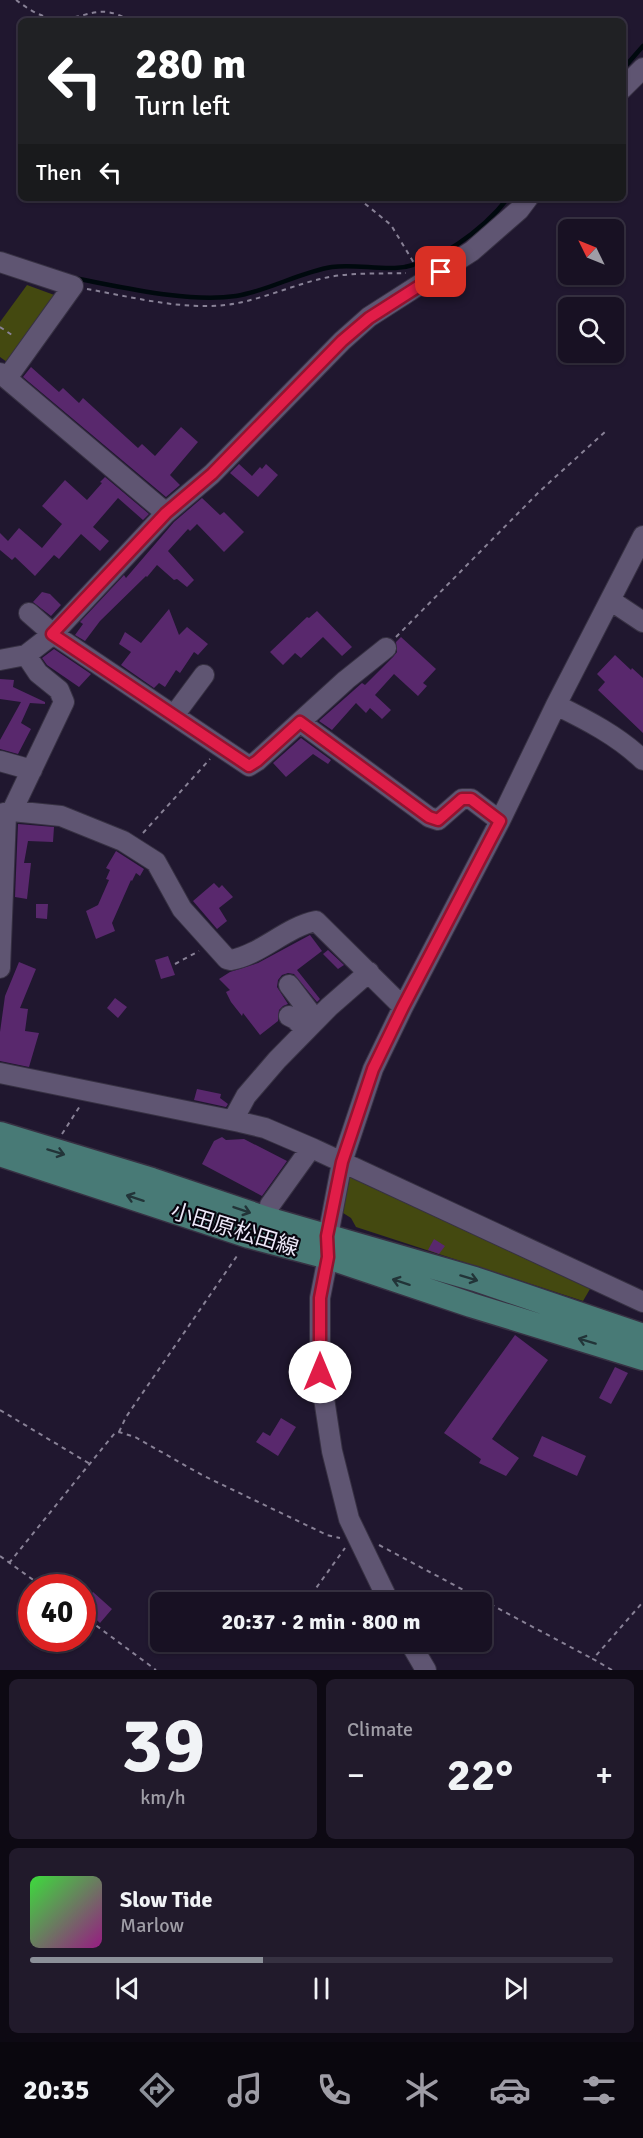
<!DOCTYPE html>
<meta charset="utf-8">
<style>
:root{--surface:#181123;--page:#211a2b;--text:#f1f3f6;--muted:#9f9da6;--line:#363141;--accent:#8c9099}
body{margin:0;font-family:Signika,"Noto Sans JP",sans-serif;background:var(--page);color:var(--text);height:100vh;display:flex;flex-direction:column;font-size:22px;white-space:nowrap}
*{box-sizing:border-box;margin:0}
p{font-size:20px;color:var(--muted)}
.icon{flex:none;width:33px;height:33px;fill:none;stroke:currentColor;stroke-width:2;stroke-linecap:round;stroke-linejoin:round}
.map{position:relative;height:1670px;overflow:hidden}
.side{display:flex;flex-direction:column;gap:9px;padding:9px;background:#0d0913;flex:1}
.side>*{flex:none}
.banner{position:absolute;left:18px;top:18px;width:608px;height:183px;border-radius:9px;box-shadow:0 2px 4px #0004,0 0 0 2px var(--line);background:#202124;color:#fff;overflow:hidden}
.needle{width:39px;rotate:313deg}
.buttons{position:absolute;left:558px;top:219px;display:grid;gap:12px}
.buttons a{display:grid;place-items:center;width:66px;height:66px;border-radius:9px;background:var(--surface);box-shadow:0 2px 4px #0004,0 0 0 2px var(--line);font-size:30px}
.speed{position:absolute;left:18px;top:1574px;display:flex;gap:12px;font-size:30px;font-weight:700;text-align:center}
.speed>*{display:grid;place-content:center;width:78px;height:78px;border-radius:50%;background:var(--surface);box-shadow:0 2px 4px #0004,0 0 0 2px var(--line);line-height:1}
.speed .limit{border:9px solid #d22;background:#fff;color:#111}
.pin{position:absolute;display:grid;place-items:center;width:51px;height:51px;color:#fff;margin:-26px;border-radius:12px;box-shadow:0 3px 9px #0006}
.me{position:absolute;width:66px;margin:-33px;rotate:0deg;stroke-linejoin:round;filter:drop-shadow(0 0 4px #0008)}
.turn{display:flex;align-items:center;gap:21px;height:126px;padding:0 18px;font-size:27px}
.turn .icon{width:78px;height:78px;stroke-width:2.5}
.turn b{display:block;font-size:42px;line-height:51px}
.then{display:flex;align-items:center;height:57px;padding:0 18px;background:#0003;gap:12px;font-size:22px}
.big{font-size:45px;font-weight:700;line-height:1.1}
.side .tile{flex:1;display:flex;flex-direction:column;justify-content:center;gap:9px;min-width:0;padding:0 21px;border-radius:9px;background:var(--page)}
.side .dial{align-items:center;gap:0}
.dial b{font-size:78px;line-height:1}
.song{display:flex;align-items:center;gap:18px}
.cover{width:72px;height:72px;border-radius:9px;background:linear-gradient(135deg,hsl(120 70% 55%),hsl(310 70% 35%))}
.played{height:6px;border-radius:3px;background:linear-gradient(90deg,var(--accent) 40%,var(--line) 40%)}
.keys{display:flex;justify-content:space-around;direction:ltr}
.heat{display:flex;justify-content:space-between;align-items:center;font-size:33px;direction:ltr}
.side .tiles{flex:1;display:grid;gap:9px;grid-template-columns:1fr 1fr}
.tile:last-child{grid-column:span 2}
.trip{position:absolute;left:150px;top:1592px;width:342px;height:60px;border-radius:9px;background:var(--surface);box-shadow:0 2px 4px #0004,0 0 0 2px var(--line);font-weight:700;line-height:60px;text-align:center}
.tabs{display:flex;height:96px;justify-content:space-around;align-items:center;background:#0a070e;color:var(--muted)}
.tabs .icon{width:42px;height:42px}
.tabs .on{color:var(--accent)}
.tabs b{font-size:27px;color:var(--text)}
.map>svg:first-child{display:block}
.green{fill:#444910}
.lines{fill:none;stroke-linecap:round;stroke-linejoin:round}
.stream{stroke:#00090e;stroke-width:4.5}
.building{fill:#59286d}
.minor-casing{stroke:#373143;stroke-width:22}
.major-casing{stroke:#373143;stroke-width:27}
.path{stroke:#888196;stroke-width:2;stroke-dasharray:4.5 4.5;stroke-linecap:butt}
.minor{stroke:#5f5572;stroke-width:20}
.major{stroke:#487a76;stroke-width:24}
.oneway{stroke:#223438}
.route-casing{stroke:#92132f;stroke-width:15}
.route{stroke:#e11d48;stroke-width:10}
.labels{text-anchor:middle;stroke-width:4.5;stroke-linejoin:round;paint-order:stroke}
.street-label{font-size:22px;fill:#ede8f9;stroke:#08050f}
</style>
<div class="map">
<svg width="643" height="1670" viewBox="0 0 643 1670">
<rect width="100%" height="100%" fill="#20172f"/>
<!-- green -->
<path class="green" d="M27,285L57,296L7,362L0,357V322Z
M349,1176L590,1289L583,1301L356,1227L351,1218L340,1211Z"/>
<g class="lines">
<!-- stream -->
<path class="stream" d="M622,70L643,46
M74,278C122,287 188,303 236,296C268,291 300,272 332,267C352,264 374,269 395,268C436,266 484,229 508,198"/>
</g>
<!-- building -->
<path class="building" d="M31,367L59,392L63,388L79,403L83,398L138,448L142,444L155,456L181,427L198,442L170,475L180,485L166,497L23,377Z
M239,464L252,476L260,467L262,469L266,464L278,475L258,497L230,473Z
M105,477L149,514L143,520L118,498L93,527L109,541L100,551L81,534L59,559L54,555L35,576L15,557L12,560L0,550V533L8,541L19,528L42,548L62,524L42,506L65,480L87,500L102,483L100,482Z
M202,498L220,515L224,512L244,532L224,552L197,524L190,531L188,529L168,551L194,580L187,587L177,579L174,580L157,565L147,577L146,576L100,621L85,641L75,635L83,624L80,622L124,575L126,578L174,522Z
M42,592L50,594L61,605L51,616L33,602Z
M169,609L179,635L187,627L208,644L198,655L194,652L180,673L176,670L165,687L159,683L154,688L121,665L131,652L119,644L125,632L141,643Z
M317,611L352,647L342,656L323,637L301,658L295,653L283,665L270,652L307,617L309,618Z
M401,637L436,669L423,683L427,686L418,696L394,674L375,695L391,710L382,719L370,708L366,713L356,703L332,730L319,721L362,683L365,685L393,657L397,652L396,642Z
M54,649L91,674L79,687L47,665L42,658Z
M615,655L631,670L632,668L643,678V733L598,690L605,682L597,674Z
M0,679L14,680L13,687L45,702V704L30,703L21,723L31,729L18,754L0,749V740L21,702L0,699Z
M301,738L331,760L328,764L313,754L286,777L273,763Z
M18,824L54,827L53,842L28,841L24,863H31L27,899L15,897Z
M116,851L144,869L140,876L136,873L132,881L131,880L112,923L115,931L96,939L86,911L98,905L109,880L106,879L110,870L106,868Z
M214,883L219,888L222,885L233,897L219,908L227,921L217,929L193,901Z
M36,904H48L47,919L36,918Z
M310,935L322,951L297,970L320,999L317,1002L294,974L288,973L282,975L278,980L277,987L288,1004L283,1006L279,1010L278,1021L260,1035L243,1013L242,1016L231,1002L226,992L230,990L219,979L230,972L258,963Z
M328,950L344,965L338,969L323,954Z
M168,956L175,975L161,979L155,960Z
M19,962L36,969L20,1008L28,1009L25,1031L39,1033L29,1067L0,1061V1032L5,996Z
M115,998L127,1007L118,1018L107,1008Z
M197,1089L221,1094L220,1098L228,1104L226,1107L194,1100Z
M222,1137L226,1140L244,1139L287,1161L262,1196L202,1164L214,1141Z
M434,1239L445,1246L439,1254L428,1250Z
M515,1335L548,1360L492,1439L519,1458L506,1476L479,1463L481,1459L444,1433Z
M615,1367L628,1373L611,1404L599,1398Z
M281,1418L296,1427L278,1456L256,1442L263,1432L270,1436Z
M542,1436L586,1456L577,1476L533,1456Z
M93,1592L112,1609L100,1623L82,1607V1605Z"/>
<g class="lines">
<defs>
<path id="minor" d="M622,89L643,68
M0,262L73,286L7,378
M0,373L166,513
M610,600L643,622
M29,613L53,634L249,766L257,761L346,680L386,648
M0,660L26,655L53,634L166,513L212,474L342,341L369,317L472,251L519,210L528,198
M556,705C587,720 618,736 643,760
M175,714L204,675
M300,722L429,817L438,820L462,799H471L500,821
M0,761L32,770
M12,811L64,702L59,690L38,673L26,655
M0,814L12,811L61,816L123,841L156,862L182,909L227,959L231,960C262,954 286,927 316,921L403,1007
M0,968L6,815
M289,985L315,1019
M289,1016L295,1019L306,1030
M0,1073L240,1122L265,1128L314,1149L643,1302
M233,1120L246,1096L277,1060L329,1007L369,972
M270,1205L311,1148
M389,1602L349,1519L332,1451L320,1372V1298L328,1257V1236L342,1162L373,1069L403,1007L500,821L556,705L643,536
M409,1641L426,1670"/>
<path id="major" d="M0,1134L152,1180L267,1219L475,1279L643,1336
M0,1154L249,1236L328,1257L471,1305L643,1358"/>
</defs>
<!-- minor casing -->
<use href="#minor" class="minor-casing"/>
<!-- major casing -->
<use href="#major" class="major-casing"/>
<!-- path -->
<path class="path" d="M16,0C27,8 39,17 54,18C85,22 97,0 130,21
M358,198L391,225L417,268
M87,289C126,296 170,307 209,306C248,306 283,288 320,279C347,272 378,274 406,273
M0,327L15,337
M396,637L540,491L607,430
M143,833L210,759
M175,964L199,951
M62,1134L80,1106
M0,1410L90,1464
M119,1432L126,1417L239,1253
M379,1545L593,1659
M0,1556L43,1587
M9,1563L105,1445L115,1433L119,1432L135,1437L202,1475L327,1535L340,1538
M306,1602L345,1548
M82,1615L156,1670
M612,1670L593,1659L643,1602"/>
<!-- minor -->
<use href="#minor" class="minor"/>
<!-- major -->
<use href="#major" class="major"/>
</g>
<!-- one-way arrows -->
<defs><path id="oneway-shaft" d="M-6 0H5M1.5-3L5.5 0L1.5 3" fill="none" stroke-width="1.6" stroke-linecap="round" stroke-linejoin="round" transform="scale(1.5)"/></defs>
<g class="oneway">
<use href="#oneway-shaft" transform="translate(56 1152) rotate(17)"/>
<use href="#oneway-shaft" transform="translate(135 1198) rotate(-162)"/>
<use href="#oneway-shaft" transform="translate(242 1210) rotate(19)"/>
<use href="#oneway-shaft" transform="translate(469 1278) rotate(17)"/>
<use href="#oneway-shaft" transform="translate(401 1282) rotate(-162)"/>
<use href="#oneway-shaft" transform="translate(587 1341) rotate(-163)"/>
</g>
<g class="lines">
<defs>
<path id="route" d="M320,1372V1298L328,1257L327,1236L342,1162L373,1069L403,1007L500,821L471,799H462L438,820L429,817L300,722L257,761L249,766L52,634L166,513L212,474L342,341L369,318L441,272"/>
</defs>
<!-- route casing -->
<use href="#route" class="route-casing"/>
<!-- route -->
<use href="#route" class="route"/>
</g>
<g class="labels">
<!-- street labels -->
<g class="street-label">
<text transform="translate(235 1229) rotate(17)" y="8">小田原松田線</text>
</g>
</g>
</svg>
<div class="buttons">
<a><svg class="needle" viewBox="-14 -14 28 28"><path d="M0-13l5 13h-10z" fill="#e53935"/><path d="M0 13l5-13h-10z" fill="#9f9da6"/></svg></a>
<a><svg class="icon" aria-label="search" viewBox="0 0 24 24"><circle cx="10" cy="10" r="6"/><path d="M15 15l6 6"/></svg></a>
</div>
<div class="speed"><div class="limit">40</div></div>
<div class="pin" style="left:441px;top:272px;background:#d93025"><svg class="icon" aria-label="arrive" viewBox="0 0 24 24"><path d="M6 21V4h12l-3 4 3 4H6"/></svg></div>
<svg class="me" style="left:320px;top:1372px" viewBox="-20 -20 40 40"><circle r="19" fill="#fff"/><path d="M0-13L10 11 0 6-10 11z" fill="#e11d48"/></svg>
<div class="trip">20:37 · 2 min · 800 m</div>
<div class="banner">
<div class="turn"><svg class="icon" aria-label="left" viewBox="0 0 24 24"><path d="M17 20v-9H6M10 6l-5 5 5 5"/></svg><div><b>280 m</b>Turn left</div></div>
<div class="then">Then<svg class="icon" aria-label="left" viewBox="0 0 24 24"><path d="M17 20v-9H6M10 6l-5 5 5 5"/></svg></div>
</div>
</div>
<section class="side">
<div class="tiles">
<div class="tile dial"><b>39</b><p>km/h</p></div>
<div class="tile"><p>Climate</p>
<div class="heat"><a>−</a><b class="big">22°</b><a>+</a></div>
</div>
<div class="tile">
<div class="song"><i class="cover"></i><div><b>Slow Tide</b><p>Marlow</p></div></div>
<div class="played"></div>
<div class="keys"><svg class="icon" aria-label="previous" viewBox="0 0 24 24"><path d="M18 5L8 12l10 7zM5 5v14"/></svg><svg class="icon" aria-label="pause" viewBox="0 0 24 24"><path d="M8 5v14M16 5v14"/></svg><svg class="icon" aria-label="next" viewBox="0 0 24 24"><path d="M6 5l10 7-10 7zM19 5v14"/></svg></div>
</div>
</div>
</section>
<nav class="tabs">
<b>20:35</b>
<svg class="icon on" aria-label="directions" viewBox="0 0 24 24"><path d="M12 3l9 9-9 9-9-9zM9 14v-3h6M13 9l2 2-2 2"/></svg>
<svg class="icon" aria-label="music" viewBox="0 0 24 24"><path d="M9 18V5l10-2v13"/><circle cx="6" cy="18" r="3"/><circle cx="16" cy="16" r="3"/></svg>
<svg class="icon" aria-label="phone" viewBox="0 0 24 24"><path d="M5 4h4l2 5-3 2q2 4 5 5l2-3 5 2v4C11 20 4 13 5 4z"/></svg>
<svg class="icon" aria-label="climate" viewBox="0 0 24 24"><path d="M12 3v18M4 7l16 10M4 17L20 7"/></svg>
<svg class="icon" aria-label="car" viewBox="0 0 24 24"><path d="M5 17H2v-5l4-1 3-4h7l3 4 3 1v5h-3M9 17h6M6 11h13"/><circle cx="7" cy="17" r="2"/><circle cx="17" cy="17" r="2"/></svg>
<svg class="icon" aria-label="filters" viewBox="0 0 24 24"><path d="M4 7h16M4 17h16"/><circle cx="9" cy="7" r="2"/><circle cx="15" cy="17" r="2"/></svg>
</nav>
